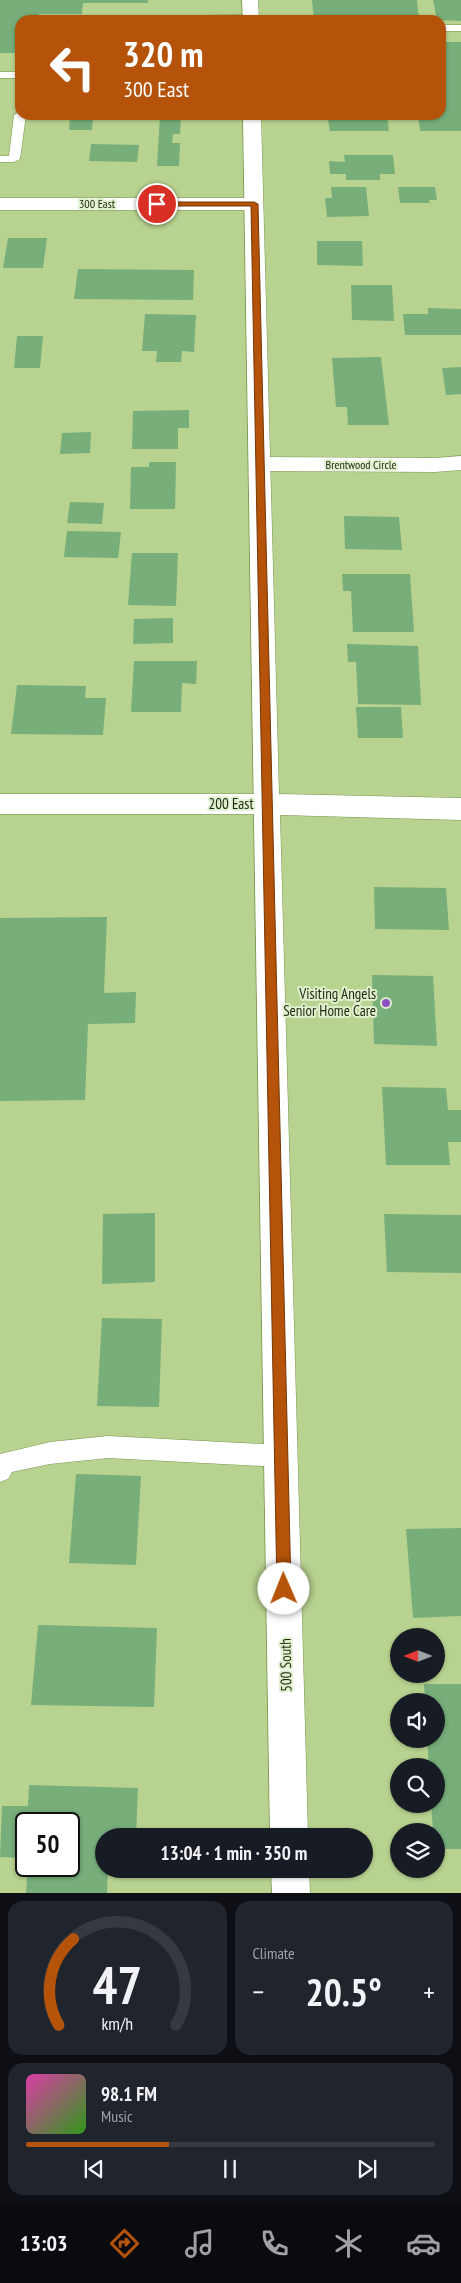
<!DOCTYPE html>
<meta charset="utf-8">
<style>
:root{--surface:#171b24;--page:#20242c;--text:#f1f3f6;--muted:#9ea1a6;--line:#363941;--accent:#b45309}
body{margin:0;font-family:"PT Sans Narrow",sans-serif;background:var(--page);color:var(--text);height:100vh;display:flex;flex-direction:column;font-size:19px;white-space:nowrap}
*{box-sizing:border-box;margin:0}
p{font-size:16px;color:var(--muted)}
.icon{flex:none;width:28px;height:28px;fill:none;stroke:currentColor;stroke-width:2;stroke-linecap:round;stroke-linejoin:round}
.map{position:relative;height:1893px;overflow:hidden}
.drawer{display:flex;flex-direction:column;gap:8px;padding:8px;background:#0d0f14;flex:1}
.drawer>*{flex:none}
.hud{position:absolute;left:15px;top:15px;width:431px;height:105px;border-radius:15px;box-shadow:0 1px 4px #0004;background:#b45309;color:#fff;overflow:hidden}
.needle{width:32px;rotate:270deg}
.tools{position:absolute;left:390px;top:1628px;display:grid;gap:10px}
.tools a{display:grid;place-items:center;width:55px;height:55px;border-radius:50%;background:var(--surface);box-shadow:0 1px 4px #0004;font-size:25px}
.speed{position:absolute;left:15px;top:1812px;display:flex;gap:10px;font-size:25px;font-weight:700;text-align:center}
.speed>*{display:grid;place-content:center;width:65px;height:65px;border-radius:50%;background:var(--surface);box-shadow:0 1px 4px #0004;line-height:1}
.speed .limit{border:2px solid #111;border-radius:8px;background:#fff;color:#111}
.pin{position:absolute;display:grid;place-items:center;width:42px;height:42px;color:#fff;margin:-21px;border:2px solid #fff;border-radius:50%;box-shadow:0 1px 5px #0007}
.me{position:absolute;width:55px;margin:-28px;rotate:359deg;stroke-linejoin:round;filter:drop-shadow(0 0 4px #0008)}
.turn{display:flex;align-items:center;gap:18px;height:105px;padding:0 25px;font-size:22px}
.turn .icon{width:65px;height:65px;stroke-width:2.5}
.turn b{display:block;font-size:35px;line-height:42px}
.big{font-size:38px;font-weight:700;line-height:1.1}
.drawer .widget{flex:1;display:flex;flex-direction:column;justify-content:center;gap:8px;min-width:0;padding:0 18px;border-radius:15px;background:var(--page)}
.drawer .dial{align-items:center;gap:0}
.dial svg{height:130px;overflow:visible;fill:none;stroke:var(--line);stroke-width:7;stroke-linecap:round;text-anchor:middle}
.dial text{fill:var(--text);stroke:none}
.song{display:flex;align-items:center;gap:15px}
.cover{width:60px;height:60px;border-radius:8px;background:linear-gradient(135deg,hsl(320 70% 55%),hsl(110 70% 35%))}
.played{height:5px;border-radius:2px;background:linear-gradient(90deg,var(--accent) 35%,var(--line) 35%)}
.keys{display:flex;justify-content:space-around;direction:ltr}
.heat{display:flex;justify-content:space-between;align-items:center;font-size:28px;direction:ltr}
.drawer .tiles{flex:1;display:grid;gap:8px;grid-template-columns:1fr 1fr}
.widget:last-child{grid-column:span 2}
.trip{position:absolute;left:95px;top:1828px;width:278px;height:50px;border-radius:25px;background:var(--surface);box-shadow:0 1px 4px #0004;font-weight:700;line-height:50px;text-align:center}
.tabs{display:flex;height:80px;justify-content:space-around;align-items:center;background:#090b0e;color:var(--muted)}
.tabs .icon{width:35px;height:35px}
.tabs .current{color:var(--accent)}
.tabs b{font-size:22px;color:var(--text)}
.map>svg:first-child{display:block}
.building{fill:#77ae7a}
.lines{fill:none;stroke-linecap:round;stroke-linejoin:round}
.lane-casing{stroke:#7b9452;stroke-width:1}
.street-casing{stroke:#7b9452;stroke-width:1}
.secondary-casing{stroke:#7b9452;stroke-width:1}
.lane{fill:#fff;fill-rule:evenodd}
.street{fill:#fff;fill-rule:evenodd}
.secondary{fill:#fff;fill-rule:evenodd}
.route{fill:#b45309;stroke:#753606}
.poi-dot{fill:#8d4ec4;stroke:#e0efcd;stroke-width:2}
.labels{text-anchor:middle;stroke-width:4;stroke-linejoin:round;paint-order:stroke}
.far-street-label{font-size:12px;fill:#1f290e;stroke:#e0efcd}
.street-label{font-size:15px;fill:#1f290e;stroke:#e0efcd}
.poi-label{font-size:15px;fill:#1f290e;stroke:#e0efcd;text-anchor:end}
</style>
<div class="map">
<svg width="461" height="1893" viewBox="0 0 461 1893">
<rect width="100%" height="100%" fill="#b8d38f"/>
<!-- building -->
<path class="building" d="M0,0H148V3H83L82,14H39L38,20H20V53H0Z
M312,0H417L419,20H314Z
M433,0H461V21L437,20Z
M441,42H461V131H420L418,115H441Z
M160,115H181L180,134H173L172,143H180L179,166H157Z
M327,115H387L389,131H330Z
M70,117H93L92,130H69Z
M91,144L139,145L137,162L89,161Z
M344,155H393L395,174H380V180H346V174H330L329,161L345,162Z
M331,187H366L369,216L327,217L325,198H332Z
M398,187H435L437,200H429L430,203H400Z
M8,238H47L43,268H3Z
M317,241H362L363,266L317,265Z
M78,269L194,270L193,300L74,299Z
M351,285H392L394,321L352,320Z
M428,308L461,309V335H405L403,314H428Z
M145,314L196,315L194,352L182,351L181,362H156L157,351H142Z
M17,336H43L40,368H14Z
M381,357L389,425H348L347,407H336L332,358Z
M461,367V394L446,395L442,368Z
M189,410V428H178V449H132L133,411Z
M91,432L90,453L60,454L62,433Z
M149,462H176L175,509H130L131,467H149Z
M70,502L104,503L102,524L67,523Z
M344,516L399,517L402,550L345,549Z
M67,531L121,532L118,558L64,557Z
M132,553H178L176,606L128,605Z
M342,574H410L414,632H353L351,591H343Z
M173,618V643L133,644L134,619Z
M347,644L418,646L421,705L358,704L356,662H348Z
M134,661H197L196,684L182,683L181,712H131Z
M17,685L86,686L85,698H106L103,735L11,734Z
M356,707H401L403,738H358Z
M374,887L446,888L449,930L375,929Z
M107,917L104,993L136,992L135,1023L88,1024L85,1100L0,1101V918Z
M372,975L433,976L437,1046L374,1044Z
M382,1087L446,1088L448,1110H461V1142H448L450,1165H386Z
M155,1213V1282L102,1284L103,1214Z
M384,1214L461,1215V1273L387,1272Z
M102,1318L162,1319L159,1407L97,1406Z
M76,1474L141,1476L136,1565L69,1563Z
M461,1528V1616L413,1618L406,1529Z
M38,1625L157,1628L154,1707L31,1705Z
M424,1684H461V1849H436V1831H433L431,1804H436V1766H429L427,1739H436V1701H425Z
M29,1785L138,1788L136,1836H104V1869H108L107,1893H26L28,1866H69V1824H26V1858L0,1857L2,1806H28Z"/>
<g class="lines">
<defs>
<path id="lane" d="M250,15L268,18L269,20H89L94,17Z
M441,25H461V31H441Z
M0,72H20V78H0Z
M20,112V115H26L20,159L14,162H0V156H9L14,115Z
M108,1436L281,1445L289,1448L292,1456L289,1464L281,1467L108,1458L50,1464L12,1472L8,1479L0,1482V1454L50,1442Z"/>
<path id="street" d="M0,198H254L261,200L263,204L261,208L254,210H0Z
M461,456V470L435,472L260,471L252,469L249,464L252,459L260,457L435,458Z
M0,794H267L276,797L280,804L276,811L267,814H0Z"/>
<path id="secondary" d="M242,0H258L259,20H243Z
M243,115H261L279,794L461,798V820L280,815L308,1836H270Z
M271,1869H309L310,1893H272Z"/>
</defs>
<!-- lane casing -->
<use href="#lane" class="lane-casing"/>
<!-- street casing -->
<use href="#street" class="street-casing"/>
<!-- secondary casing -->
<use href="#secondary" class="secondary-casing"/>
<!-- lane -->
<use href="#lane" class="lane"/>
<!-- street -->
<use href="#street" class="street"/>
<!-- secondary -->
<use href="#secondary" class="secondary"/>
</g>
<!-- route -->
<path class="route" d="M154,202H254L258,204L291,1589L289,1594L284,1596L279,1594L277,1589L251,206H154Z"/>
<!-- markers -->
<circle class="poi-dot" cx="386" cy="1003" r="5"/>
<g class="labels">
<!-- far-street labels -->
<g class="far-street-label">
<text x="97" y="208">300 East</text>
<text x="361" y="469">Brentwood Circle</text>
</g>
<!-- street labels -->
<g class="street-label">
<text x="231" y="809">200 East</text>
<text transform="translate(286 1665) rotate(-91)" y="5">500 South</text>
</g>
<!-- poi labels -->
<g class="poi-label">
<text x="376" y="999">Visiting Angels<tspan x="376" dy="17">Senior Home Care</tspan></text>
</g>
</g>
</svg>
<div class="tools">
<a><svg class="needle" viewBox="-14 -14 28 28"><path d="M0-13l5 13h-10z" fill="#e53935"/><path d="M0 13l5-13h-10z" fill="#9ea1a6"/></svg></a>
<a><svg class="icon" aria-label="sound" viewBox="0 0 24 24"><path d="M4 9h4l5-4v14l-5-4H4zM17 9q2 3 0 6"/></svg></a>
<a><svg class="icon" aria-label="search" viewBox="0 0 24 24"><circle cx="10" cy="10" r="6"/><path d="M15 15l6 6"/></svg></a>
<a><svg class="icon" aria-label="layers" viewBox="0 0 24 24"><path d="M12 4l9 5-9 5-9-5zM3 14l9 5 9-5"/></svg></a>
</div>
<div class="speed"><div class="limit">50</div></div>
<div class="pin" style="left:157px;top:204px;background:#d93025"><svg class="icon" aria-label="arrive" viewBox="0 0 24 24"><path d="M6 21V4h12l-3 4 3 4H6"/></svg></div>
<svg class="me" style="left:284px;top:1589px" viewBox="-20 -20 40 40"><circle r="19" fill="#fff"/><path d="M0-13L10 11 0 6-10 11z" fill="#b45309"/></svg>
<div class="trip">13:04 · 1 min · 350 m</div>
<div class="hud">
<div class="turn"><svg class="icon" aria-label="left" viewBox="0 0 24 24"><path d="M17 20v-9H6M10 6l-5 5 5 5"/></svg><div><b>320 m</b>300 East</div></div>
</div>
</div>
<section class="drawer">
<div class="tiles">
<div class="widget dial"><svg viewBox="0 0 100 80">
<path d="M14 69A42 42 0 1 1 86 69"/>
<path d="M14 69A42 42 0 0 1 23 16" stroke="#b45309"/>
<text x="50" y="56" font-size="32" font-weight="700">47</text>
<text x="50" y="72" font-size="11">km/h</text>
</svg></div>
<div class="widget"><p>Climate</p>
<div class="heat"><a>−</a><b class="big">20.5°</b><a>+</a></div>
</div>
<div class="widget">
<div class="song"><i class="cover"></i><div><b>98.1 FM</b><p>Music</p></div></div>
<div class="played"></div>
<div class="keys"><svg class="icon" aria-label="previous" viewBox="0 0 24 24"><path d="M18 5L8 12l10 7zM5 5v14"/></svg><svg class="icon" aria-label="pause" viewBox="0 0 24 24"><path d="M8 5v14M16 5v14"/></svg><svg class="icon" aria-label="next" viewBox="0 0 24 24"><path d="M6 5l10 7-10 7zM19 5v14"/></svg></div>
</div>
</div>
</section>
<nav class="tabs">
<b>13:03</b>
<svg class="icon current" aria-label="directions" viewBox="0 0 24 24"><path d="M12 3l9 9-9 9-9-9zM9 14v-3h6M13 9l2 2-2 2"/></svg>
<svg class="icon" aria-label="music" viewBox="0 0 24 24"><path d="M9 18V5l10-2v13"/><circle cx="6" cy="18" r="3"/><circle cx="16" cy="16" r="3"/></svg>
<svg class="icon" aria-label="phone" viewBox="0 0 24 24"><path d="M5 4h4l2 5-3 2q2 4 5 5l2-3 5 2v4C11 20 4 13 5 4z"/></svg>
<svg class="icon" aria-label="climate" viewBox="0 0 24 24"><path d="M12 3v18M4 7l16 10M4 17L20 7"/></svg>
<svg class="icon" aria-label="car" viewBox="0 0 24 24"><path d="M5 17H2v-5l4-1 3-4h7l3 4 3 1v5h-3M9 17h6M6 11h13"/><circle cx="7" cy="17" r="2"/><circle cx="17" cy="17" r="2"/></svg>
</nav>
